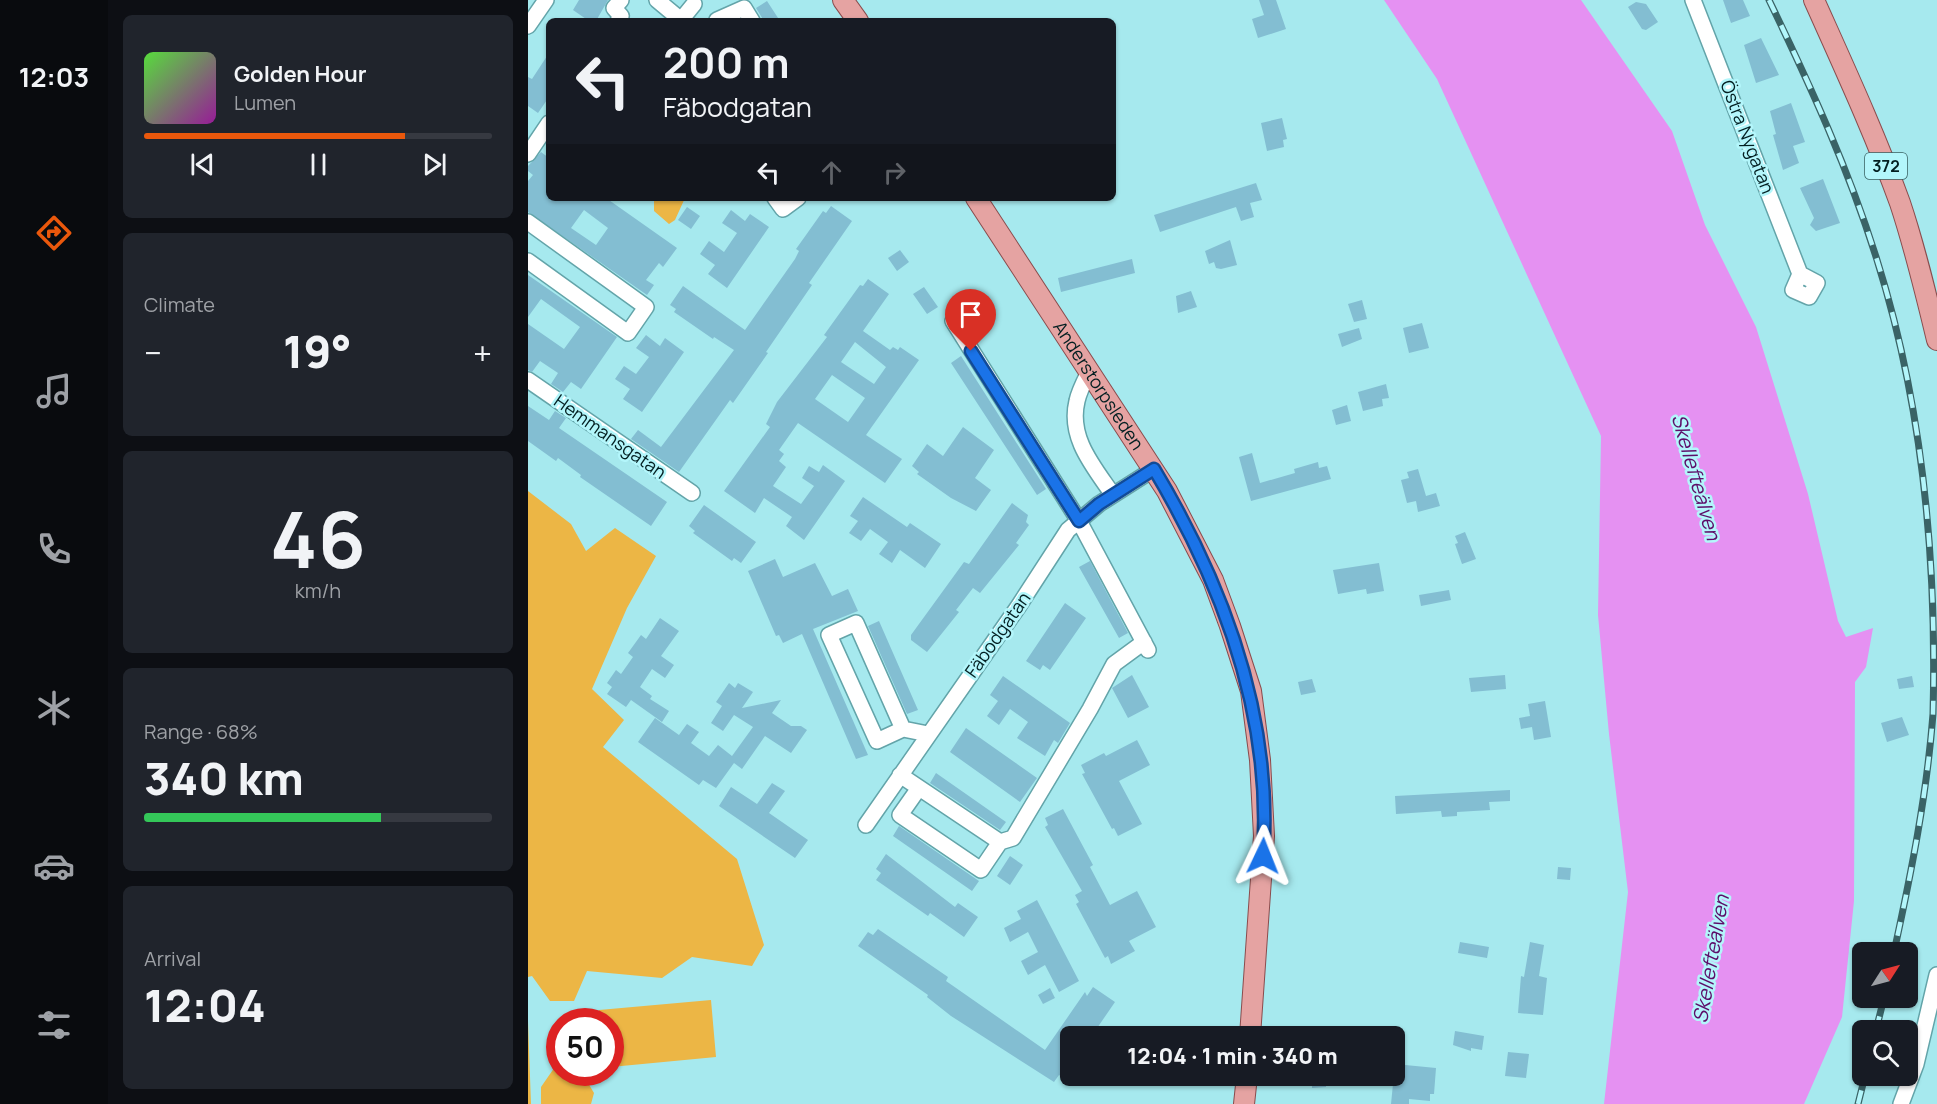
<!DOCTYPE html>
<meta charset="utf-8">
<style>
:root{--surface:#171b24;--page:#20242c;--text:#f1f3f6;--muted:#9ea1a6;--line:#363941;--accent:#ea580c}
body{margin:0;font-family:Manrope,sans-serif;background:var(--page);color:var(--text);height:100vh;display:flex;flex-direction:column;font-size:22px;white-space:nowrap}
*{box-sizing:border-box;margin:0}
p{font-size:20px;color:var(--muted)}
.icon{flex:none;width:33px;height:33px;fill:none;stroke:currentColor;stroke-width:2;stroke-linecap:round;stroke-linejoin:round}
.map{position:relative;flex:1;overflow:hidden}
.sheet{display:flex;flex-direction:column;gap:15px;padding:15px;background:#0d0f14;width:420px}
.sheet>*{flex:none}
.top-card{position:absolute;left:18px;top:18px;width:570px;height:183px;border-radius:9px;box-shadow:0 2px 4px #0004;background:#171b24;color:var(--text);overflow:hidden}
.needle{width:39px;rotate:54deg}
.tools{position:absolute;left:1324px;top:942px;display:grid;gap:12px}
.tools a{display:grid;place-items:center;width:66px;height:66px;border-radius:9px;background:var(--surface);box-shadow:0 2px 4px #0004;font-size:30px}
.speed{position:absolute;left:18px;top:1008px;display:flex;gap:12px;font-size:30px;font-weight:700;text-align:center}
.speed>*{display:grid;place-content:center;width:78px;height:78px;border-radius:50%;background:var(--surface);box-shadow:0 2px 4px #0004;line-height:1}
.speed .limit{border:9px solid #d22;background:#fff;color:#111}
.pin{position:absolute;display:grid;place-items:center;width:51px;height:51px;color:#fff;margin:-62px -26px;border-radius:50% 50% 50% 0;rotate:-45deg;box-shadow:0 0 6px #0007}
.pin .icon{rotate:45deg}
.me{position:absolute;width:66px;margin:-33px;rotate:2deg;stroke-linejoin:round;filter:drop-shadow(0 0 4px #0008)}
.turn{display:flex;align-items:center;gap:21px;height:126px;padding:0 18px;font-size:27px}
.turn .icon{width:78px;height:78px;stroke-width:2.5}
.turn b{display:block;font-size:42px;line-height:51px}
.lanes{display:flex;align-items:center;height:57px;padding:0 18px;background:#0003;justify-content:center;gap:30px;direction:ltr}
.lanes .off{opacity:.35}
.big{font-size:45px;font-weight:800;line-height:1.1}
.sheet .tile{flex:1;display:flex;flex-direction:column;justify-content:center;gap:9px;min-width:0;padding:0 21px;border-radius:9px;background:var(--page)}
.sheet .dial{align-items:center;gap:0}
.dial b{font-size:78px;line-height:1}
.song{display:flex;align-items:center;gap:18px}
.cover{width:72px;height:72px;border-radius:9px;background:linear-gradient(135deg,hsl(110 70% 55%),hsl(300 70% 35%))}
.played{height:6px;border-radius:3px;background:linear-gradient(90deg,var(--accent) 75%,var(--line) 75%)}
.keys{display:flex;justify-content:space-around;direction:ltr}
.heat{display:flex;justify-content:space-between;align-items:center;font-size:33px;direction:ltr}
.charge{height:9px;border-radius:4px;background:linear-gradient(90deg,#34c759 68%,var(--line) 0)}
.trip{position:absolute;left:532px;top:1026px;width:345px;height:60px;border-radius:9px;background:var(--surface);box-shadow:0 2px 4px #0004;font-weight:800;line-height:60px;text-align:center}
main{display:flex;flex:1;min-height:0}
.tabs{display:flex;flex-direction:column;width:108px;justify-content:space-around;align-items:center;background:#090b0e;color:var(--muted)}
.tabs .icon{width:42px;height:42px}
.tabs .selected{color:var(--accent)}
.tabs b{font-size:27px;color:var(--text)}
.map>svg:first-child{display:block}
.green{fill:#ecb645}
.water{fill:#e591f2}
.building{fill:#83bed2;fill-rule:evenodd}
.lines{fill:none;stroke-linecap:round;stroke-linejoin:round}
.minor-casing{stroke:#63a4a9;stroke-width:18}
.major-casing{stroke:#8a4c4d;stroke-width:22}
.minor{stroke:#fff;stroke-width:15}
.major{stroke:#e5a3a2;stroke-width:20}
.rail-casing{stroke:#3a6366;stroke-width:7}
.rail{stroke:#b3f6fb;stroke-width:4.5;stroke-dasharray:14;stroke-linecap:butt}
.route-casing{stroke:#114b97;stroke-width:15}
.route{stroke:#1a73e8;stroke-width:10}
.labels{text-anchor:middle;stroke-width:5;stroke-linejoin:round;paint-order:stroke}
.shield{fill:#b3f6fb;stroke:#386062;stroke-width:1.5}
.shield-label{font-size:16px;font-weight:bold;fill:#031f21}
.street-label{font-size:18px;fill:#031f21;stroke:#b3f6fb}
.water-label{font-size:20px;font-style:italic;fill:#5d0d68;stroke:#b3f6fb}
</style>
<main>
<nav class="tabs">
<b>12:03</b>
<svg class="icon selected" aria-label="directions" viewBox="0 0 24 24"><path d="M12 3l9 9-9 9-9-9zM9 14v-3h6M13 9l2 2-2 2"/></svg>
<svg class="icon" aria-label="music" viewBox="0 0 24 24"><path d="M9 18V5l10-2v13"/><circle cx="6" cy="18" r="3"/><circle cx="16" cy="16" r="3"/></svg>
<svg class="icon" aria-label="phone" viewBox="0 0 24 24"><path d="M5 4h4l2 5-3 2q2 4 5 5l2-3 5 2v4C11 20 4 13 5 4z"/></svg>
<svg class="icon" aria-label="climate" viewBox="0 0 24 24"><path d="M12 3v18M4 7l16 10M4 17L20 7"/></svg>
<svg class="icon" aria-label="car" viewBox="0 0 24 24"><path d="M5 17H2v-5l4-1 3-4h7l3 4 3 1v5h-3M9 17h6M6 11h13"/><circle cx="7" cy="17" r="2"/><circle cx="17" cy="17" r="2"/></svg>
<svg class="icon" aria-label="filters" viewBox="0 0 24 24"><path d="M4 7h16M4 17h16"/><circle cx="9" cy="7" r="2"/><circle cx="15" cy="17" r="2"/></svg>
</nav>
<section class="sheet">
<div class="tile">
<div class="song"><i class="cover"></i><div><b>Golden Hour</b><p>Lumen</p></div></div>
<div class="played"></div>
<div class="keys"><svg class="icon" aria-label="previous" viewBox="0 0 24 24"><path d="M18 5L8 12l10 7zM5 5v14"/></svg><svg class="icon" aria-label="pause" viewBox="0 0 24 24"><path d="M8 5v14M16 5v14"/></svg><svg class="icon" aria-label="next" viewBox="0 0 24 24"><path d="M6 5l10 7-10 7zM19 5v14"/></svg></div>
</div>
<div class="tile"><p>Climate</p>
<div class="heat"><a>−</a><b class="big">19°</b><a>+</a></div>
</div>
<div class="tile dial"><b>46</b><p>km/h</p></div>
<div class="tile"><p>Range · 68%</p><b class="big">340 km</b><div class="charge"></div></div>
<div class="tile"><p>Arrival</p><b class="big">12:04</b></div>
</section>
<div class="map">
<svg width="1409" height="1104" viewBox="0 0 1409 1104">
<rect width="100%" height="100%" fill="#a6e9ee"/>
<!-- green -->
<path class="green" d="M126,198H157L147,220L141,224L126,211Z
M0,491L43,524L58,551L87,528L128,556L99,608L64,689L96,720L75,747L209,859L236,945L224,966L164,957L134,978L59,971L46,1001H22L4,976L0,977Z
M183,1000L188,1057L83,1067L82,1022L72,1021L71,1010Z
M0,1021L3,1104H0Z
M31,1061L32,1072L54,1073L66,1093L63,1104H13V1087Z"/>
<!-- water -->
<path class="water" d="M856,0H1053L1144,131L1177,225L1228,327L1280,494L1310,621L1318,637L1345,628L1338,667L1327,682L1326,901L1314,1017L1276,1104H1076L1100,892L1081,734L1070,615L1073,436L909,79Z"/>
<!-- building -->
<path class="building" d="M51,0H80L68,21H61L45,10Z
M731,0H748L758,29L730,38L724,19L736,15Z
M1195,0H1215L1222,16L1203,23Z
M239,1L252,21H236L228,8Z
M1108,2L1118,4L1130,22L1118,30L1114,29L1100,7Z
M1233,38L1251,75L1228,83L1216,45Z
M21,53V97L10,113L0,106V77L4,79Z
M1263,103L1277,142L1265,146L1271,163L1255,170L1245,135L1248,134L1242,111Z
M754,118L759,139L755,140L756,147L739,151L733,123Z
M13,152L21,158V198H78L149,248L135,267L131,263L118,280L126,285L119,295L0,212V181L5,175L0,171V166ZM56,210L80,228L68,245L43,228Z
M1295,179L1312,223L1288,231L1282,225L1286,218L1272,188Z
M728,183L734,200L722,203L726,217L713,221L708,207L632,232L626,215Z
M303,206L324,221L281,283L284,285L238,352L240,353L205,403L202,400L151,472L103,439L110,430L133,447L206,350L186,337L185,339L146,312L148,309L142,305L155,286L217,330L267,259L271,251L268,249L278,235L295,211L298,213Z
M159,207L172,216L163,229L150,220Z
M203,210L217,221L222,214L241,227L199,288L180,274L187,265L172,254L181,241L196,252L209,233L194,223Z
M702,240L709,265L693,269L688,268L686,262L681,264L677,251Z
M372,250L381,262L369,271L360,258Z
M604,259L607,273L533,292L530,278Z
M0,275L89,337L53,389L43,382L35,392L23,384L30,373L12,361L4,372L0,370V324L36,349L52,327L13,299L0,317Z
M340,279L361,294L335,331L362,350L365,347L370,350L372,347L391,360L338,435L374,459L357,483L270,423L251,450L256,454L251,461L258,467L245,486L273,504L286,486L274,478L281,466L291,472L295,465L317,481L276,540L258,526L264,517L236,498L227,513L196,491L242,427L238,424L249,402L299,337L296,335L332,285L335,286ZM327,342L358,367L346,384L313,362ZM304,375L337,398L320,422L287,399Z
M396,287L410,307L399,314L385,294Z
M663,291L669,307L650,313L648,296Z
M834,300L839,319L826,322L820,304Z
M894,323L901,348L881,353L875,328Z
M831,328L834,339L814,347L810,334Z
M118,335L132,346L137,338L156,352L114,412L95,399L102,389L87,379L96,366L108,374L121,357L108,348Z
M433,356L518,489L509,495L423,363Z
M858,384L861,398L854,399L855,406L835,411L830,392Z
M819,405L823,421L808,425L804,410Z
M0,406L21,420L27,411L38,418L31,428L139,502L123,526L52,477L53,475L30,458L28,461L0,441Z
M435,427L466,450L447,478L463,490L448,511L423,498L389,474L391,472L384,466L399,444L415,456Z
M724,453L732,483L767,473L766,469L790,462L791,468L799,466L803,479L723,501L711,457Z
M890,469L898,496L908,493L912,506L890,512L888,501L879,503L873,480L881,478L879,472Z
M335,497L379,527L382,523L413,544L397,568L372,550L364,563L351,554L360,542L342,529L333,541L321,533L330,521L322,516Z
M484,503L500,515L498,522L501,525L488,543L491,545L452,593L445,588L428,610L431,612L399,652L383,640V635L436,562L441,564Z
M176,505L228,542L213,563L206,558L204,561L165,533L167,531L161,526Z
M937,532L948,559L934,564L927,544L930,543L927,536Z
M247,559L255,577L287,563L304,596L320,589L330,611L285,629L340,755L328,759L274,634L255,643L251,635L248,636L220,571Z
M562,561L600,633L591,638L551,567Z
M851,563L856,591L839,594L838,589L810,594L805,570Z
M921,590L923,600L893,606L891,595Z
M537,603L558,618L522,670L515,665L512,670L498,661Z
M132,618L151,631L133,656L146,665L137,678L124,669L112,687L124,696L122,699L141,711L134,722L103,700L98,707L79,694L84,687L79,683L88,670L93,674L105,657L100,653L113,635L118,639Z
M351,621L390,710L379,714L340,626Z
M604,675L621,707L600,718L584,688Z
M977,675L978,689L943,692L941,678Z
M475,676L542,723L530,743L526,740L517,756L489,738L500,722L482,709L471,725L459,716L470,701L462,695Z
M1384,676L1386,687L1371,689L1369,679Z
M784,679L788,692L773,695L770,682Z
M201,683L207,688L210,683L225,692L214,708L253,700L244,713L263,726H273L279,730L263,753L237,736L214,769L206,763L188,788L175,780L171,785L110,742L127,718L151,735L159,724L171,732L163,743L181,756L190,745L204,756L225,727L206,715L195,731L183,723L194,706L188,702Z
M1017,701L1023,737L1006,740L1004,727L993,729L991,718L1002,716L1000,704Z
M1374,717L1381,735L1359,742L1353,723Z
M438,728L509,778L492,802L422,752Z
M609,740L622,765L591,781L614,824L590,836L586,828L584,829L554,774L557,773L553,765L576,753L578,756Z
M408,773L478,822L472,830L402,783Z
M244,783L257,791L241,813L280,840L267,858L191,806L203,787L229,804Z
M982,790V801L961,802L962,810L929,812V816L914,817L913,811L868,814L867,796Z
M535,809L565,865L562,867L582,905L609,891L628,927L601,941L607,951L583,964L580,956L577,958L548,904L551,902L547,895L554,891L517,827L520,825L517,818Z
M371,826L451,881L444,891L365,836Z
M358,854L427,907L430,903L450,917L436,937L402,913L400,916L348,880L353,873L348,869Z
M482,856L495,865L482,885L469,876Z
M1030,867L1043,868L1042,880L1029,879Z
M509,900L551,981L531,992L517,965L500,975L493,961L510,952L500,932L482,942L476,928L493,919L489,911Z
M350,929L420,977L418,981L517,1050L557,992L559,996L565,987L587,1002L565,1034L562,1032L559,1036H543V1064L534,1077L531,1075L526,1082L423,1016L399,997L400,995L330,946L340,932L345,935Z
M932,942L961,947L959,958L930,953Z
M1002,942L1016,945L1011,976L1019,978L1015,1015L990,1013L993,976L996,977Z
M522,988L527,998L515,1004L510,995Z
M927,1031L956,1036L954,1050L943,1048V1051L925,1045Z
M980,1052L1001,1054L998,1078L977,1076Z
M867,1064L908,1068L906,1094H902V1101L881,1099V1104H863Z
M784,1076H798V1087L784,1088Z"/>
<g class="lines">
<defs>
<path id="minor" d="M129,0L153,20L166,4
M1165,0L1272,274L1289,283L1281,297L1265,290L1272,274
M189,20L216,8L224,21
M90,21L93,16L86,8L93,0
M0,26L18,0
M0,154L21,123
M247,198L255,209L270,198
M0,222L118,307L100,333L0,261
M425,321L551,521L620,650
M562,370C557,380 551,391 549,401C540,438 566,467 585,495
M0,380L164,493
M375,729L349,741L301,635L328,623L375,729L400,734
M372,775L472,842L453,870L372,815L391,788
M338,825L490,607L540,530L571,504L626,469
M472,842L485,838L562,709L586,664L616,642
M1373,1104L1388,1064L1409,975"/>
<g id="major">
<path d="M315,0L330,21"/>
<path d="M1286,0C1316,67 1347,134 1372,203C1387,248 1398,294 1409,340"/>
<path id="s1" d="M448,198L639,491L685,580L702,626L723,691L732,760L736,836L722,1036"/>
<path d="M716,1104L719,1076"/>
</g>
</defs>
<!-- minor casing -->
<use href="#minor" class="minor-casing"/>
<!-- major casing -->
<use href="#major" class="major-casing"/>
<!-- minor -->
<use href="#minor" class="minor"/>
<!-- major -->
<use href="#major" class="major"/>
<defs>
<path id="rail" d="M1241,0C1282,85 1321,170 1349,260C1395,406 1409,561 1405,714C1399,794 1383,874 1366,952
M1348,1030L1356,998
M1330,1104L1337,1076"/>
</defs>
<!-- rail casing -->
<use href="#rail" class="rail-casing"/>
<!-- rail -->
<use href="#rail" class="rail"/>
</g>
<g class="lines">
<defs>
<path id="route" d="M443,351L551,521L571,504L626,469C696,586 745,718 735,856"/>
</defs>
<!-- route casing -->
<use href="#route" class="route-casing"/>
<!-- route -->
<use href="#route" class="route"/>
</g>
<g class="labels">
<!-- shield labels -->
<rect class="shield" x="1337" y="153" width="42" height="26" rx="4.5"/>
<g class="shield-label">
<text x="1358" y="172">372</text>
</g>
<!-- street labels -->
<g class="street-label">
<text transform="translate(1219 137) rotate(69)" y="6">Östra Nygatan</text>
<text dy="6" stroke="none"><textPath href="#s1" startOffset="224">Anderstorpsleden</textPath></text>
<text transform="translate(82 437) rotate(35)" y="6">Hemmansgatan</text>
<text transform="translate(470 635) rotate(-55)" y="6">Fäbodgatan</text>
</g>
<!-- water labels -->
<g class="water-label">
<text transform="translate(1168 477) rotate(74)" y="7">Skellefteälven</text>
<text transform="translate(1183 959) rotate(-80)" y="7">Skellefteälven</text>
</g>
</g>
</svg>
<div class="tools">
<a><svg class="needle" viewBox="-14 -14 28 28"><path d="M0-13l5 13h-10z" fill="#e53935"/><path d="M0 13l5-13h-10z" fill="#9ea1a6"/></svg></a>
<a><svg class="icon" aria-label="search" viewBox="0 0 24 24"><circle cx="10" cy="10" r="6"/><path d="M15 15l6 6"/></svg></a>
</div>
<div class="speed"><div class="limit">50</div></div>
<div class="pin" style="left:443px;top:351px;background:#d93025"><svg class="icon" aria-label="arrive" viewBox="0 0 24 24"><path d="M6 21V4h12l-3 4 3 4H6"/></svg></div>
<svg class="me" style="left:735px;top:856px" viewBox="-20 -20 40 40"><path d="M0-17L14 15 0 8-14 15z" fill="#1a73e8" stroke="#fff" stroke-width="4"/></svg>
<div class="trip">12:04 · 1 min · 340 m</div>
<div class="top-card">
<div class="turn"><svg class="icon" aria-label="left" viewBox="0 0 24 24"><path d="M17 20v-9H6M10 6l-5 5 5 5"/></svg><div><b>200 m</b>Fäbodgatan</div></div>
<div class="lanes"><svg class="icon" aria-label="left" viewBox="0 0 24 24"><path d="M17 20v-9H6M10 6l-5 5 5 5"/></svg><svg class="icon off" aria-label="ahead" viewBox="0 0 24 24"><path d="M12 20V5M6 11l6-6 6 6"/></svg><svg class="icon off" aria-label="right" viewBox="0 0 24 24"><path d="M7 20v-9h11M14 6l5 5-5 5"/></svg></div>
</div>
</div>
</main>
